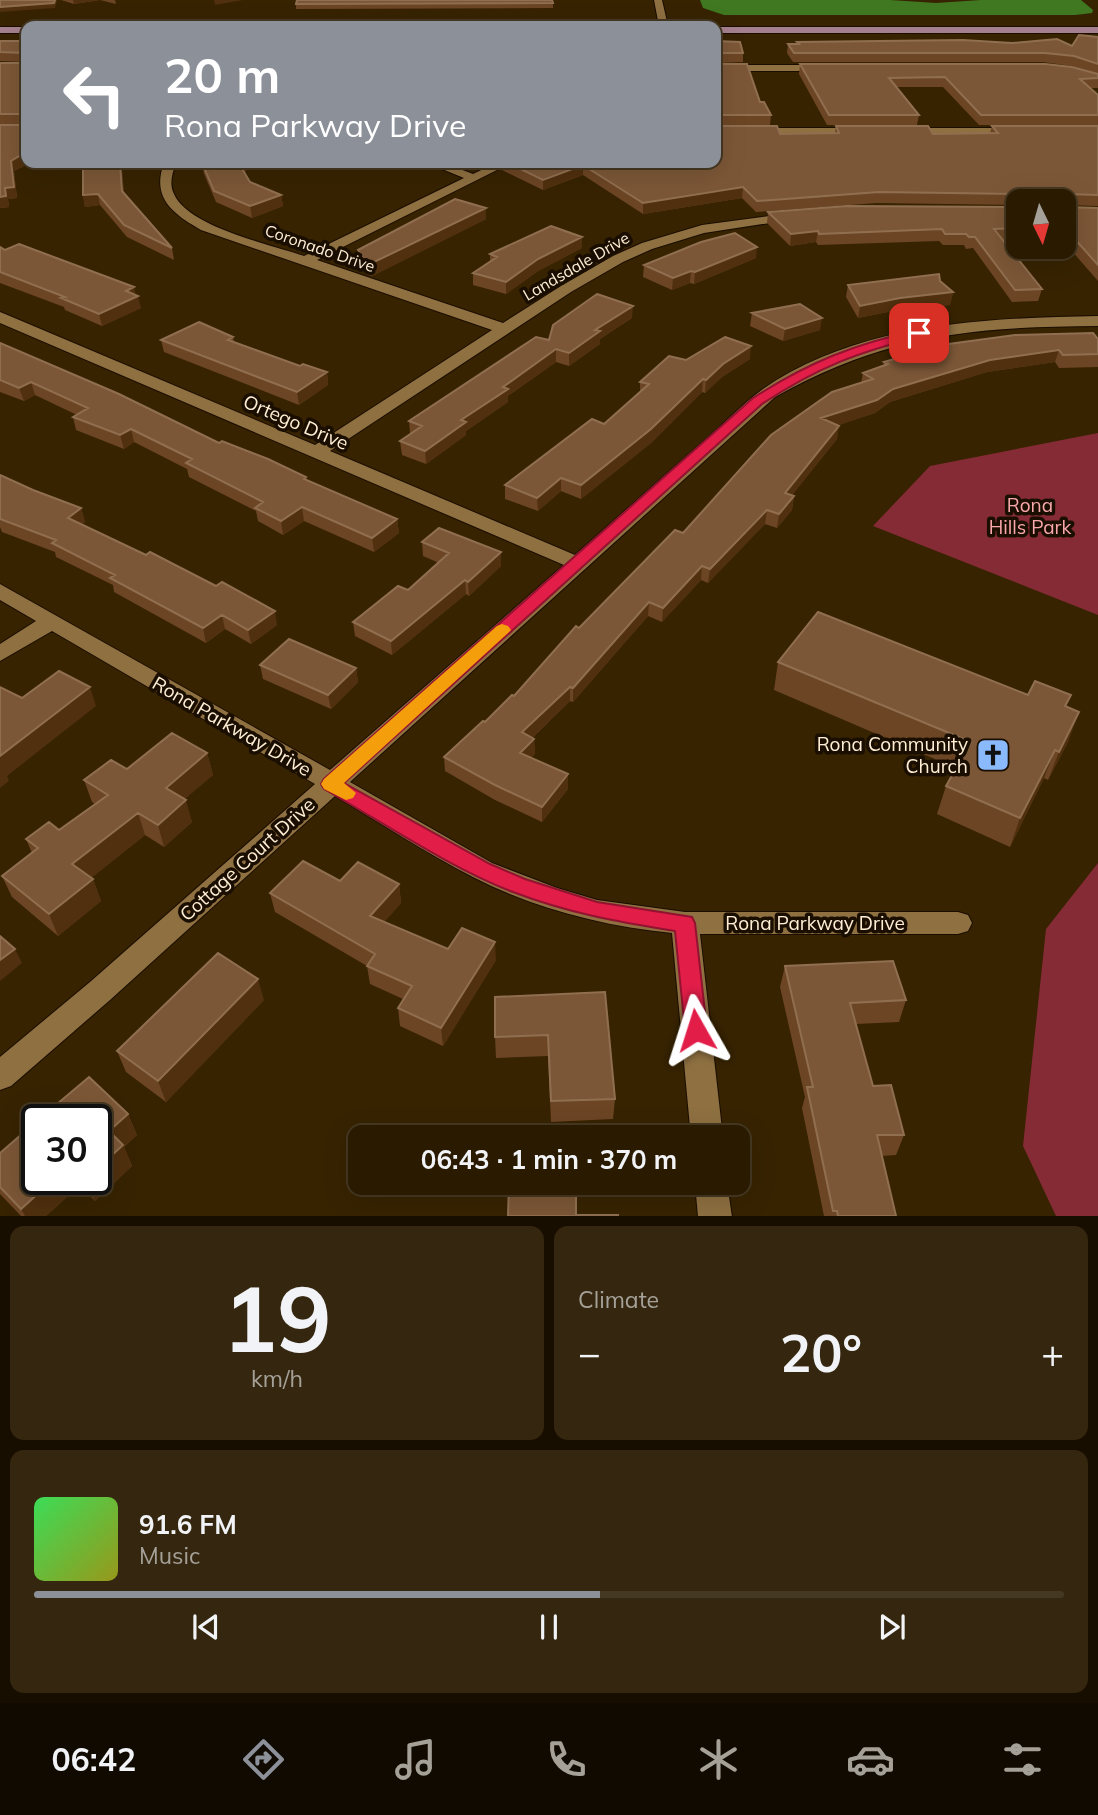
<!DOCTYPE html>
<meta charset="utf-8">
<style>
:root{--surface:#291a00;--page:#35270f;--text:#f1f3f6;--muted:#a5a199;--line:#453822;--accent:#8c9099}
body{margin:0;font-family:Mulish,sans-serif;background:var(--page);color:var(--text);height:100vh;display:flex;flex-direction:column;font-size:26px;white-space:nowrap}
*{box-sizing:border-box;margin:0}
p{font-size:23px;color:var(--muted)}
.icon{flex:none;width:38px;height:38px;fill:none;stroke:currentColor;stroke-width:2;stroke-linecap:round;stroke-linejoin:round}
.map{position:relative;height:1216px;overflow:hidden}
.details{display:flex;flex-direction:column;gap:10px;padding:10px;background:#170e00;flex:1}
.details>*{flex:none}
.guide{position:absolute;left:21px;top:21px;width:700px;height:147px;border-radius:14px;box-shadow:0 7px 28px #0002,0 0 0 2px var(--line);background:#8c9099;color:#fff;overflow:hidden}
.needle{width:46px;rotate:175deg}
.fabs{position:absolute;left:1006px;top:189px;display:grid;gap:14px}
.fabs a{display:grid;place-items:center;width:70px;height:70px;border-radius:14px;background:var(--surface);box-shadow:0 7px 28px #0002,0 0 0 2px var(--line);font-size:35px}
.speed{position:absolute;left:21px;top:1104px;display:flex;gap:14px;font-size:35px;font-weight:700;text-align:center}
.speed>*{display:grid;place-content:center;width:91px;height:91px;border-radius:50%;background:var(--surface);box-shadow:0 7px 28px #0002,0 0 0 2px var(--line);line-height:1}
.speed .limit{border:4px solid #111;border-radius:10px;background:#fff;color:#111}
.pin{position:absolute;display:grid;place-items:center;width:60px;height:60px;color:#fff;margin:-30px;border-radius:14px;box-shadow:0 4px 10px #0006}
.me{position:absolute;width:77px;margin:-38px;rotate:354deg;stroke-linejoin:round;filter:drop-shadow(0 0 5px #0008)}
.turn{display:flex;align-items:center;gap:24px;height:147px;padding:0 28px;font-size:32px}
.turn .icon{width:91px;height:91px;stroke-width:2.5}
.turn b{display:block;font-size:49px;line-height:60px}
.big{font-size:52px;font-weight:700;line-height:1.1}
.details .tile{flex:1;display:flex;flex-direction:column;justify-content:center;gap:10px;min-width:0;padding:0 24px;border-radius:14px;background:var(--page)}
.details .dial{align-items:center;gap:0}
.dial b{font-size:91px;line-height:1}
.song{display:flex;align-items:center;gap:21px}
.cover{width:84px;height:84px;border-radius:10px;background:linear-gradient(135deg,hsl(130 70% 55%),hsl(60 70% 35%))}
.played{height:7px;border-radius:4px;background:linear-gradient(90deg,var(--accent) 55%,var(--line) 55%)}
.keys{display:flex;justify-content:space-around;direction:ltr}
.heat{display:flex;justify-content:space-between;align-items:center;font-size:38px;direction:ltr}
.details .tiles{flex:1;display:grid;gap:10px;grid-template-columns:1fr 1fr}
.tile:last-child{grid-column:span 2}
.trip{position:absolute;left:348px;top:1125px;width:402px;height:70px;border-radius:14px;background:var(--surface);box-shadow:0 7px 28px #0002,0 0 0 2px var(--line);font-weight:700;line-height:70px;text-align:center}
.tab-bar{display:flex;height:112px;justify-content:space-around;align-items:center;background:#100a00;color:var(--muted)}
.tab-bar .icon{width:49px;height:49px}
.tab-bar .on{color:var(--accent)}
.tab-bar b{font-size:32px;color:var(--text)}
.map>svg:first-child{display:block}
.green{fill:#852b36}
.water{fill:#3f7821}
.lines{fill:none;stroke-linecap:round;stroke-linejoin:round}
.minor-casing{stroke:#1b0d00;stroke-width:2}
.major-casing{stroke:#1b0d00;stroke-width:2}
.minor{fill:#8e7041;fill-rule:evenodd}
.major{fill:#a5818f;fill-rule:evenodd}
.wall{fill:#6c4524}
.shaded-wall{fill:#50300e}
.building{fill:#7c5737;stroke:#906f50;stroke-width:2}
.route{fill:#e11d48;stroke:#92132f;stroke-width:2}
.slow{fill:#f59e0b}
.labels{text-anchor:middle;stroke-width:7;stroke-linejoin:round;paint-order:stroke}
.far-street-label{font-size:16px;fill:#ffeed5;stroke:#190e00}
.street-label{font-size:19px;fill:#ffeed5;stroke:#190e00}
.park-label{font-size:19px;fill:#faa8ab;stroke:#190e00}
.poi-label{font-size:19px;fill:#ffeed5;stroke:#190e00;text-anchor:end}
</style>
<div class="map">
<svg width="1098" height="1217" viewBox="0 0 1098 1217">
<rect width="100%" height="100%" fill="#372300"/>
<!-- green -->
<path class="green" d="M1098,433V615L873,526L930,466Z
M1098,863V1216H1056L1023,1146L1046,929Z"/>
<!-- water -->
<path class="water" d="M700,0H890L936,3L981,0H1081L1093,10L1092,13L1075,15H724L703,8Z"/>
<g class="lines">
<defs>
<path id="minor" d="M654,0H662L668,26H659Z
M716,65H829L834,68L829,71H716Z
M716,128H861L867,131L861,134H716Z
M904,128H1019L1025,131L1019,134L900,133L898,131Z
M164,163H176C172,174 169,184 174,194C188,227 272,245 304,256L464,178L427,163H444L473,174L496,163H511L317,260L503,323L561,286L613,256L642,243L702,225L801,212V218L796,219L704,233L652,249L623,262L571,292L330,451L575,555C618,517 660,480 703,442C723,425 742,404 763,389C859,323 986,318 1098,316V326C973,327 887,334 775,397L350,782L492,863L557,888L597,900L685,912H958L968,915L972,923L968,931L958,934H700L723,1138H691L672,933C603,926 535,909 473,877C426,853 381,823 335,796L110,1000L11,1086L0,1090V1057L90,982L315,784L52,631L0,661V644L36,621L0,600V584L330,770L564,565L0,323V312L5,314L315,445L492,330L201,230C173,214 151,198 164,163Z
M695,1183H727L732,1217H698Z"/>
<path id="major" d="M0,27H26V33H0Z
M716,27H1098V33H716Z"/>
</defs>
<!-- minor casing -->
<use href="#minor" class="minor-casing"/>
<!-- major casing -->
<use href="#major" class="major-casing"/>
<!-- minor -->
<use href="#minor" class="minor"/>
<!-- major -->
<use href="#major" class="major"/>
</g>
<!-- wall -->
<path class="wall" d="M61,0H100L74,4Z
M100,0H115L116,4Z
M553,3V8L296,9V4Z
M1098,37V74L1072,66L1043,62H793L787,53L788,44H797V42L1072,46Z
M0,41H26V163H30L14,171L17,198L8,199L9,207L0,208L24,124H0V63H24L25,62L0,61Z
M716,41L743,53V62L716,63Z
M718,64L760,102L771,115L770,125H716Z
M800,64L1098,74V88H1090L1098,95V125H979L943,87H897L919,115L917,125H827L799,74Z
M836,126L933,134L990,133L992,126H1098V206L1065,205V207L1098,208V281L1064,242V201H1018V207V205L877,203L756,212L742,198L643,214L583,175L543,190L502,170V163H716L780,134L835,133Z
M83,163H136L132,170H122L124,193L172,248L174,260L127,237L100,205L85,207L83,195Z
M202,163H248L245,173L250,182L281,195L283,206L252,218L216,202L204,174Z
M1018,207V240H1003L1042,289L1038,301L1012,302L973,248L966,249L964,245H943L939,241L818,245L816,242L790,246L767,223L768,212Z
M486,208V219L372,276L366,274L360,261L358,250Z
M0,247L5,250L135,295L141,308L102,326L65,310L64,307L0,283Z
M582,248L538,271L506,294L473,285V273L490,261V254Z
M756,258L694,284L690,283L672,290L643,277L644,265Z
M940,281L953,292L950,305L898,310L858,318L846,297L848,285Z
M752,313L820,330L783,341L750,326Z
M632,318L600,339V344L569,366L556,362L508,396V402L466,431V435L426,464L402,455L400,441L410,434L409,421L549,340Z
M233,337L234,342L300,366L327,372L328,385L299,405L164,352L161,340Z
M1098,339V367L1059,368L1055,362L987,372L890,402L875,413L838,425L837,439L792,495L794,496L792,510L777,528L765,524L708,583L701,580L662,622L648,616L573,702L570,701L532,738L534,739L535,754L531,757L568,789L542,822L495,800L445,771L444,757L485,722L514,696L579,628L683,533L861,383L863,373L883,366L884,362Z
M0,343L219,443L306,477L307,480L397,519L399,533L374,552L304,521L283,535L258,521L256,511L189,477L187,469L134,442L124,449L76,430L73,417L77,415L35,395L24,401L0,392Z
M750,359L722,377L705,393L702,392L651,443L581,499L561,491L538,511L505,499V485L604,424L640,392V382L686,360Z
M0,475L33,490L81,508L85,522L82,524L277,625L251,644L225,629L206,643L114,592L113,585L56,557L55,552L2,532L0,527Z
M422,542L501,566L469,596L466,594L392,655L355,636L353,622L408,590L439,563L423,556Z
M778,662L1028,695H1071L1066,707L1069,740L1048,780L1044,778L1010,847L937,814L946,786L956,768L774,690Z
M260,665L356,668L358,682L331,709L263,679Z
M207,753L213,775L184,799L192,822L164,847L145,835L91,878L93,879L101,901L58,936L12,897L2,876L32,853L26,839L59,830L95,804L92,802L84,780L127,769Z
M340,881L399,884L401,903L384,922L448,949L496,960L443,1046L400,1026L398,1008L403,999L370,984L367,966L275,912L270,893Z
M785,966L906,1000L899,1022L856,1024L873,1086L904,1135L896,1155L881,1156L896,1216H824L802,1108L805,1097L780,987Z
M605,992L615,1099L613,1119L551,1122L548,1056L496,1058L495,1037Z
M264,1000L166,1102L126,1072L117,1051Z
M128,1114L137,1135L124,1147L132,1166L95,1201L80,1185L46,1216H21L0,1194V1153L37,1180H96Z"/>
<!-- shaded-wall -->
<path class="shaded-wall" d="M57,0L55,8L0,12V7Z
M73,0H100L74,4Z
M214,0H243L215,5Z
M26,152V163H30L14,171L17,198L8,199L9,207L0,208V197L5,188L11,161Z
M120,163L122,170L124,202L122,191Z
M130,163H136L132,170Z
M243,163H248L243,178L241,167Z
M583,165V175L543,190V180Z
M743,187L742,198L643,214V203Z
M98,194L100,205L85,207L83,195Z
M281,195L283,206L252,218L250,206Z
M486,208V219L372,276L370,264Z
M818,231L816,242L790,246L791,234Z
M582,237V248L538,271L506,294V282L538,259Z
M757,247L756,258L694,284L695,272Z
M691,271L690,283L672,290L673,278Z
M134,287L136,296H138L141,308L102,326L99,314L126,291Z
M953,292L950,305L898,310L858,318L860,306L900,298Z
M633,306L632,318L600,339V344L569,366V353L595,330Z
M822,318L820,330L783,341L785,329Z
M751,346L750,359L722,377L705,393L706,380L723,364Z
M556,349V362L508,396V402L466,431V435L426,464L425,451L461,420L503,387Z
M1059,350L1055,362L987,372L890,402L875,413L819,432L821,418L893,389L990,360Z
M327,372L328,385L299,405L297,392Z
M703,379L702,392L651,443L581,499V485Z
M31,382L35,395L24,401L19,388Z
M839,426L837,439L783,506L785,493Z
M131,429L134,442L124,449L120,435Z
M561,478V491L538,511L537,498Z
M794,496L792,510L777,528L779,514Z
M302,507L304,521L283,535L281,521Z
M81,508L85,522L72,531L68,518Z
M767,510L765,524L708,583L710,569Z
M397,519L399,533L374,552L372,538Z
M501,552V566L469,596L468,582Z
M702,566L701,580L662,622L663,608Z
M465,580L466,594L392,655L391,641Z
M649,602L648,616L573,702V688Z
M275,611L277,625L251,644L248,630Z
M222,615L225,629L206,643L203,628Z
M356,668L358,682L331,709L328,695Z
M90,687L96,706L7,776L9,781L0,788V756Z
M570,687V701L522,747V732Z
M1079,712L1069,740L1048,780L1059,752Z
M534,739L535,754L521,768L520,753Z
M1055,750L1044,778L1010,847L1020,818Z
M207,753L213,775L172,810L166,788Z
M568,774V789L542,822V807Z
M186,800L192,822L164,847L158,825Z
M138,813L145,835L81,886L72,864Z
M93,879L101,901L58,936L49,914Z
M399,884L401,903L373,934L370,916Z
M495,942L496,960L443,1046L441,1028Z
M15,949L22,963L0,981V960Z
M258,979L264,1000L166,1102L158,1081Z
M128,1114L137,1135L124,1147L132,1166L95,1201L85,1181L86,1180H96V1170L109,1131Z
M53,1180H77L80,1185L46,1216H25L21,1209Z"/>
<!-- building -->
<path class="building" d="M0,0H55L54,3L0,7Z
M297,0H552L553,3L296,4Z
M1079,35L1098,37V64L1074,56L1045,53H794L788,44H799L797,42L963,40L1012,43L1057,39L1072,46Z
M0,41H26V152L11,161L14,187L5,188L6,196L0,197V125H23L26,117L23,114H0V63H24L26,61L25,53L0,52Z
M716,41L740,42L743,53H716Z
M718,64H747L760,102H764L771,115H717L716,116V68H719Z
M800,64H1045L1072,67L1098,74V78L1080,79L1098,95V115H981L945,77L889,78L919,115H829Z
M716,126H777L780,134L839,133L836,126H928L933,134L998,133L992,126H1098V195L1067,194L1064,197L1065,207L1098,208V265L1064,227V201H1023L1021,194L879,192L757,201L743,187L643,203L583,165L543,180L508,163H716Z
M83,163H120L122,191L172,248L124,225L98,194L83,195Z
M202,163H243L241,167L250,182L281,195L250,206L214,191Z
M455,199L486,208L370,264L365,262L358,250Z
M847,206L1018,207V228L994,229L1042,289L1015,290L975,237H969L966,234H945L942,229L819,234L818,231L791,234L768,212Z
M551,226L582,237L538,259L506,282L473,273L497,257L490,254Z
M735,233L757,247L695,272L691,271L673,278L644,265L701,242Z
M19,244L134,287L126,291L138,296L99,314L61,298L65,297L0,272V247L5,250Z
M939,274L940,281L953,292L900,298L860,306L848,285Z
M597,294L633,306L595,330L600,331L569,353L556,349L503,387L508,389L461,420L466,422L425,451L400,441L422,426L409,421L536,337L549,340L553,325Z
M800,304L822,318L785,329L752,313Z
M199,322L233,337L228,340L300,366L303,364L327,372L297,392L161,340Z
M1093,333L1098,339V354L1063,355L1059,350L990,360L893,389L877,400L821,418L839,426L785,493L794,496L779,514L767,510L710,569L702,566L663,608L649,602L573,688L570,687L522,732L534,739L520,753L568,774L542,807L495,785L444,757L483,721L485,722L512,695L514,696L576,626L579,628L675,530L683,533L771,435L832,392L873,379L863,373L888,364L884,362L941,345L1015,335Z
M725,337L751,346L723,364L706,380L703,379L651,429L581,485L561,478L537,498L505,485L592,419L604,424L649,384L640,382L669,356L686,360Z
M0,343L119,394L219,443L222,441L268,459L306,477L304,479L397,519L372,538L302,507L281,521L255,508L263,502L186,463L192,459L131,429L120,435L73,417L88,408L31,382L19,388L0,380Z
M0,475L33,490L81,508L68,518L146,555L150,552L216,586L222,582L275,611L248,630L222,615L203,628L110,578L115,575L52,543L56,540L0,519Z
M439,528L501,552L468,582L465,580L391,641L353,622L398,586L408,590L449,553L422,542Z
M818,612L1028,695L1035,681L1071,695L1065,706L1079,712L1059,752L1055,750L1020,818L946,786L971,742L778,662Z
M289,639L356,668L328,695L260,665Z
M59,671L90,687L0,756V687L22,698Z
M172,733L207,753L166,788L186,800L158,825L138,813L72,864L93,879L49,914L2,876L38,848L26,839L49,822L59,830L108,795L84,780L111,760L127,769Z
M303,861L340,881L358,862L399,884L370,916L448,949L462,928L495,942L441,1028L398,1008L412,986L367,966L375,954L270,893Z
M0,936L15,949L0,960Z
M218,953L258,979L158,1081L117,1051Z
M893,961L906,1000L850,1003L873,1086L891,1085L904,1135H877L896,1216H838L837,1211H833L807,1087H813L785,966Z
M605,992L615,1099L551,1101L548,1035L495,1037V997Z
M89,1077L128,1114L109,1131L123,1145L96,1170V1120H38Z
M37,1121V1180H53L21,1209L0,1187V1153Z
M509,1183H576V1215H618V1216H508Z"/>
<!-- route -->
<path class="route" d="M919,330L925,333L923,336C858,352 818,367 762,404L344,783L490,864L525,879L597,902L692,917L695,923L707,1030L704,1038L696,1040L688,1038L685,1030L675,931C618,922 568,913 513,892C450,868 384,823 324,789L321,784L324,779L753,398C809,362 854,344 919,330Z"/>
<!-- slow -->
<path class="slow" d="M502,624L508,626L511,630L508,633L344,783L356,793L353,798L346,800L324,789L321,784L324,779L497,626Z"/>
<!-- icons -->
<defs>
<symbol id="church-square" viewBox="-11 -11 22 22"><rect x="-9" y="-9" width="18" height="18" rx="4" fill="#8abafc" stroke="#190e00"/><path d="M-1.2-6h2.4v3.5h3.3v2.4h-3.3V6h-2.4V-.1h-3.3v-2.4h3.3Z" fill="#111"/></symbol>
</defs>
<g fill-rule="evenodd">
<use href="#church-square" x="974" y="736" width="38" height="38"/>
</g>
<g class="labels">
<!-- far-street labels -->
<g class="far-street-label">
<text transform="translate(320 248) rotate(19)" y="6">Coronado Drive</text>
<text transform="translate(576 266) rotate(-30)" y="6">Landsdale Drive</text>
</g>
<!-- street labels -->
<g class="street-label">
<text transform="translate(296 422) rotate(23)" y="7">Ortego Drive</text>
<text transform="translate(232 726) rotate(30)" y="7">Rona Parkway Drive</text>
<text transform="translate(247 859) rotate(-42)" y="7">Cottage Court Drive</text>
<text x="815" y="930">Rona Parkway Drive</text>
</g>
<!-- park labels -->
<g class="park-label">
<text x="1030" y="512">Rona<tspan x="1030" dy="22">Hills Park</tspan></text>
</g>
<!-- poi labels -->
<g class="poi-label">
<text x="968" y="751">Rona Community<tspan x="968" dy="22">Church</tspan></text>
</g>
</g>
</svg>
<div class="fabs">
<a><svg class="needle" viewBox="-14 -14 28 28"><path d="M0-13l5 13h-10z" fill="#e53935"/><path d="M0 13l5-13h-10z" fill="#a5a199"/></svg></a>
</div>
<div class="speed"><div class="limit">30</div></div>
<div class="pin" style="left:919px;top:333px;background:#d93025"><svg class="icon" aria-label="arrive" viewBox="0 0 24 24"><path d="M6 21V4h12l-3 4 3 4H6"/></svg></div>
<svg class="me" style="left:696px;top:1030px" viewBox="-20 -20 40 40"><path d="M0-17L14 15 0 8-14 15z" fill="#e11d48" stroke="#fff" stroke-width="4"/></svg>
<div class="trip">06:43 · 1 min · 370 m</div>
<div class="guide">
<div class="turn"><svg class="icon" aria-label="left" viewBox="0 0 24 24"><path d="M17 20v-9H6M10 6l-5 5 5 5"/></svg><div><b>20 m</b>Rona Parkway Drive</div></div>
</div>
</div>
<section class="details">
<div class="tiles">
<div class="tile dial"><b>19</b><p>km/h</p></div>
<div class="tile"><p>Climate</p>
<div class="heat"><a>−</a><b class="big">20°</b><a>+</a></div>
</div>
<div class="tile">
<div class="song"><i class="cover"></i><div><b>91.6 FM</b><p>Music</p></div></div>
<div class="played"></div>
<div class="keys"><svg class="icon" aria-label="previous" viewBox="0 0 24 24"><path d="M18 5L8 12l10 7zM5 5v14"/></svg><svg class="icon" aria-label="pause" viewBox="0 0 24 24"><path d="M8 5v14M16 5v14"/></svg><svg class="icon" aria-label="next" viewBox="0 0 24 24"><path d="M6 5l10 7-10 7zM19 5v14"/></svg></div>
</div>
</div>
</section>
<nav class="tab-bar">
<b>06:42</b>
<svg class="icon on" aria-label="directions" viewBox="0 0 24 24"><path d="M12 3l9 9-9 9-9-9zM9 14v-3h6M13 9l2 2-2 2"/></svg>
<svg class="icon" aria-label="music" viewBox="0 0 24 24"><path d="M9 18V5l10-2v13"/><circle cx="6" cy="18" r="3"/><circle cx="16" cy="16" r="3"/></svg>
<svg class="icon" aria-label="phone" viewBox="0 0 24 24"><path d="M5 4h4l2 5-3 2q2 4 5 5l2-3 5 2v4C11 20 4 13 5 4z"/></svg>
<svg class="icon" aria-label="climate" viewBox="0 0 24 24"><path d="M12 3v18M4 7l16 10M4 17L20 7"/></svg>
<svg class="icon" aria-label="car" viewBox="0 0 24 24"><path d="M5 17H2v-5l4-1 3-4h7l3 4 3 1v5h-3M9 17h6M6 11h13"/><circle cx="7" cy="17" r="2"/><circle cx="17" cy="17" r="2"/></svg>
<svg class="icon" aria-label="filters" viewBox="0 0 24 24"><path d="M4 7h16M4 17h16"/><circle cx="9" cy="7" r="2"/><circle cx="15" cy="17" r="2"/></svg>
</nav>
